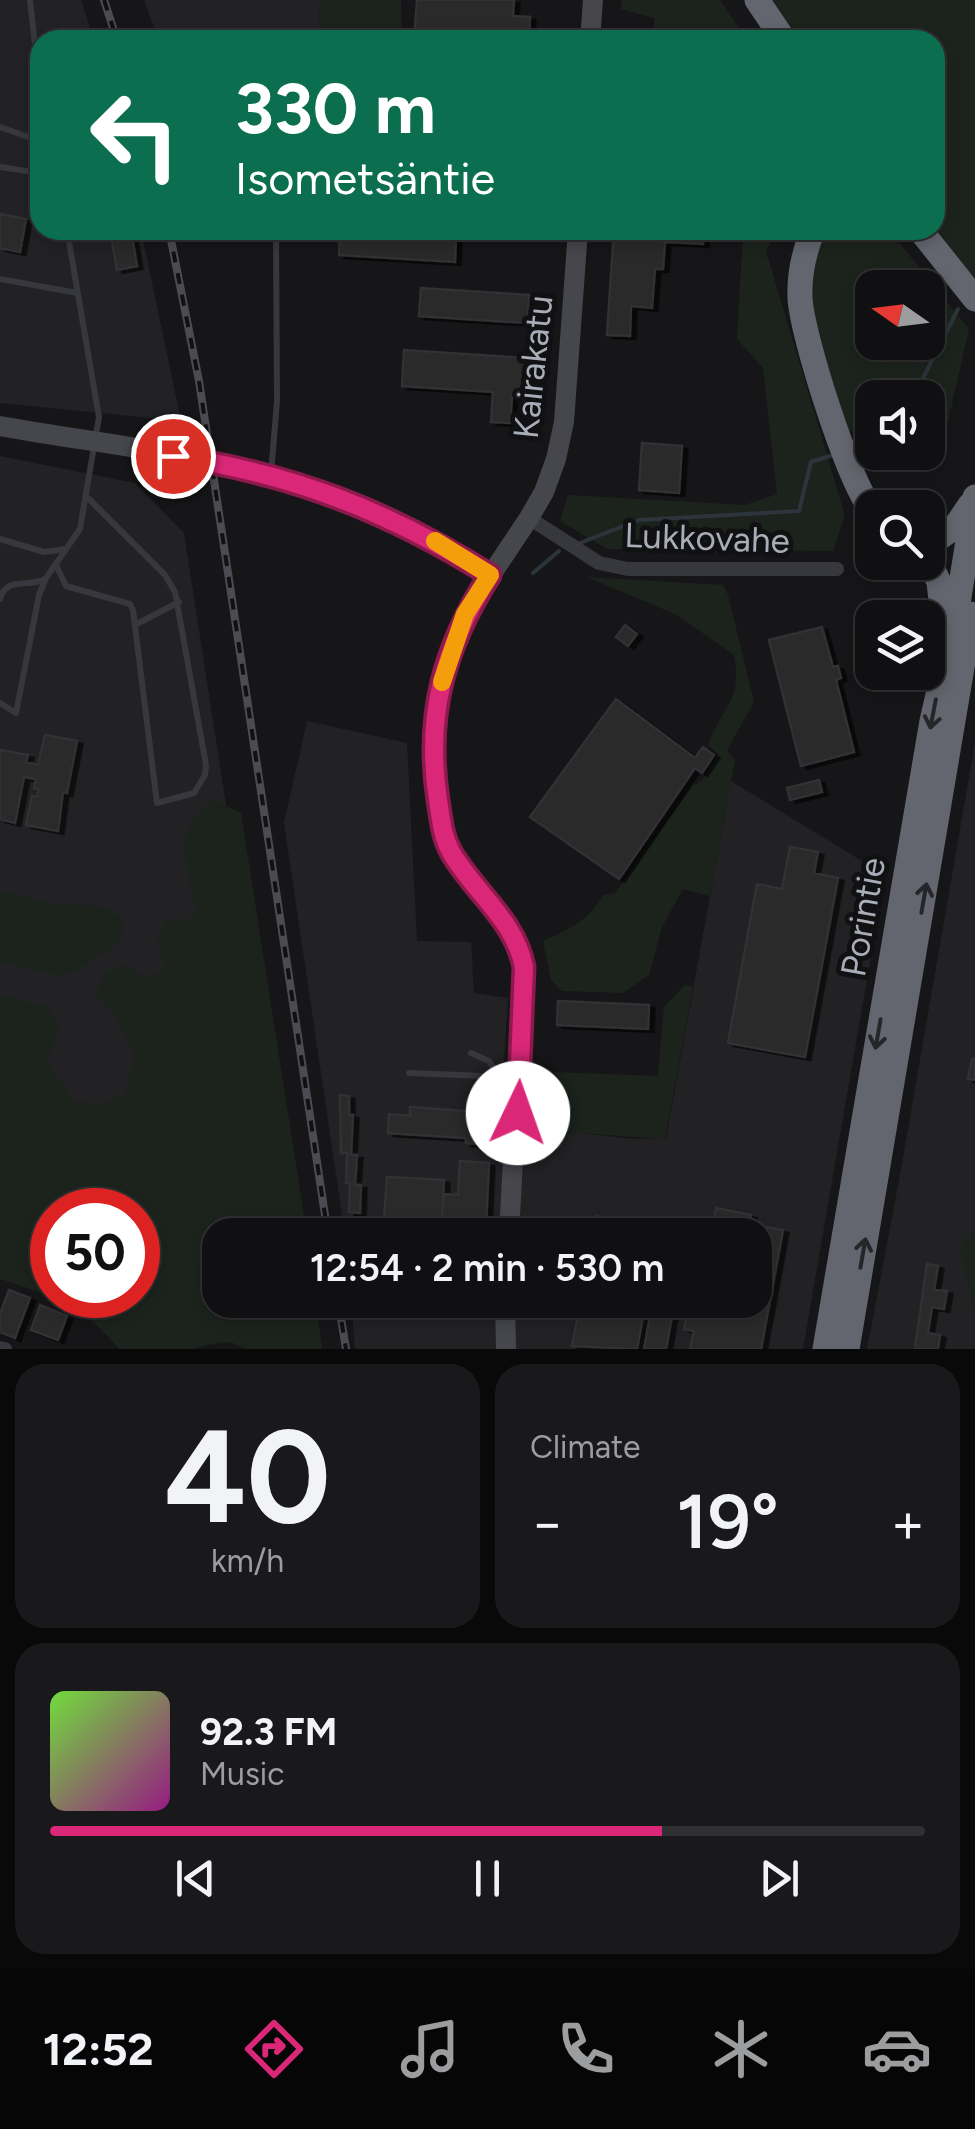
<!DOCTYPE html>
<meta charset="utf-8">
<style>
:root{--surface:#101012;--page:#19191b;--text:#f1f3f6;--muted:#9c9d9f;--line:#303032;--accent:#db2777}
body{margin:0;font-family:Figtree,sans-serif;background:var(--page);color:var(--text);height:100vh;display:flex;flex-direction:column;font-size:38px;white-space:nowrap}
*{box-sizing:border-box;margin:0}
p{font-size:32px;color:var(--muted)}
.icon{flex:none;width:55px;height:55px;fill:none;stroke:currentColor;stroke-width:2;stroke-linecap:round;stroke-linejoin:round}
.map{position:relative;height:1349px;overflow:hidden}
.drawer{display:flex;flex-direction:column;gap:15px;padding:15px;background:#09090a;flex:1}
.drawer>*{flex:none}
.hud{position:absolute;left:30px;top:30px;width:915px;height:210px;border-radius:30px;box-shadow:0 5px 15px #0003,0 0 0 2px var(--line);background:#0b6e4f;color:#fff;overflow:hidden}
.needle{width:65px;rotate:284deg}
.tools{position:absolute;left:855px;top:270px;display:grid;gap:20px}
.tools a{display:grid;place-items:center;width:90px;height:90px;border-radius:20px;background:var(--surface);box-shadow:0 5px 15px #0003,0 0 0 2px var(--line);font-size:50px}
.speed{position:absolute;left:30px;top:1188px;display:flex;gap:20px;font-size:50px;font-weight:700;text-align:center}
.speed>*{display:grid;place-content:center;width:130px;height:130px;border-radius:50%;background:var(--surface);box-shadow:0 5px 15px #0003,0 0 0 2px var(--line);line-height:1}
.speed .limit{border:15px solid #d22;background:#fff;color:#111}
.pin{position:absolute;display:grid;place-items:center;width:85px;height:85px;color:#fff;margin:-42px;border:5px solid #fff;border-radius:50%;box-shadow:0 2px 10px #0007}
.me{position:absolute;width:110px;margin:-55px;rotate:3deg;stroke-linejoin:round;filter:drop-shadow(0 0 8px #0008)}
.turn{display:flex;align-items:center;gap:35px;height:210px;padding:0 40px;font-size:45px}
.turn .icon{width:130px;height:130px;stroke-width:2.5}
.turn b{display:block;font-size:70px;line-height:85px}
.big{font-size:75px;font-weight:600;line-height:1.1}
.drawer .card{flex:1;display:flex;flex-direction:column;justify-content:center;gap:15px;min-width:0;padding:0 35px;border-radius:30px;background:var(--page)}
.drawer .dial{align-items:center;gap:0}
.dial b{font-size:130px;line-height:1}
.song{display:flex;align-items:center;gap:30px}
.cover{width:120px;height:120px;border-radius:15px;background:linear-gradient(135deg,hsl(100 70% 55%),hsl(310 70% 35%))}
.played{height:10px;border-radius:5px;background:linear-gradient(90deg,var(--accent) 70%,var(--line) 70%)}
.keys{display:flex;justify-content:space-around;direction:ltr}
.heat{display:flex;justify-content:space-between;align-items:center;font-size:55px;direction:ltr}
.drawer .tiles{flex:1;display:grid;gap:15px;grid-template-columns:1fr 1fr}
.card:last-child{grid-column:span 2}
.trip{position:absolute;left:202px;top:1218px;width:570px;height:100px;border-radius:30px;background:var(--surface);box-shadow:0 5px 15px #0003,0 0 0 2px var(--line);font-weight:600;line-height:100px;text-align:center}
.menu{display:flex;height:160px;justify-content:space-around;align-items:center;background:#060607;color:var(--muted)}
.menu .icon{width:70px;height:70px}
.menu .current{color:var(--accent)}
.menu b{font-size:45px;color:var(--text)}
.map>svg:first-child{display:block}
.built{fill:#222225}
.green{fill:#1c231d;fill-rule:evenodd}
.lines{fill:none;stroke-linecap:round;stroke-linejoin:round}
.stream{stroke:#2c353c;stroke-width:4}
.building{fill:#29292c;stroke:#303034;stroke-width:2.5;filter:url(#shadow)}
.lane{stroke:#37383d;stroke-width:6}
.street{stroke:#37383d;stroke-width:14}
.secondary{stroke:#45474d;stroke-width:20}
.highway{stroke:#63666e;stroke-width:25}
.rail-casing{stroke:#4a4c52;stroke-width:8}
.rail{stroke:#111113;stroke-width:4;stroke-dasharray:11;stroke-linecap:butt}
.oneway{stroke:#26262a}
.route-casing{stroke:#8e194d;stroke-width:25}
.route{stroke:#db2777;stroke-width:18}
.slow{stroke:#f59e0b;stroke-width:18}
.labels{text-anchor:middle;stroke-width:10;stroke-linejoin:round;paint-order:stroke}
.street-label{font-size:35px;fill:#a8adb8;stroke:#111113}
</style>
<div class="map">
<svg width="975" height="1349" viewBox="0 0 975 1349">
<defs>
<filter id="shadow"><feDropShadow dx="5.5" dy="3" stdDeviation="0" flood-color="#0009"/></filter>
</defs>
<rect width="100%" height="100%" fill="#161618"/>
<!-- built -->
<path class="built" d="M0,0H81L94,40H40V230H141L181,421L0,403Z
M144,0H320L319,40L156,33Z
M0,456L135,483L184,533L243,915L252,1026L0,1164Z
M307,721L407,743L417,941L471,942L474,993L508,998L500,1125L635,1139L666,1138L731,781L885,875L803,1349H355L351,1300H755V1235H345L284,823Z
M975,743V1349H867L900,1175Z"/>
<!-- green -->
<path class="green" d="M320,0H401L402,40H319Z
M622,0H720L747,40H654V18L621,9Z
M766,0H975V282L935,230V40H793Z
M743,230H777L766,251L845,515L833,551L607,549L560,521L568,495L745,505L777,494L763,368L737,339Z
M821,230H889L969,329L941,453L895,460L884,453L928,452V398H872V445L847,429L807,299ZM872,288H928V342H872Z
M587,577L723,585L728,595L754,702L727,750L735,760L710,896L683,889L662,927L649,975L623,993L562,991L551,980L543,941C568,930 590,920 603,895L615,893L692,786L702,781L718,754L708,745C722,706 743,701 734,655L677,615Z
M212,799L241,813L307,1235H220V1300H316L322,1349H245C227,1336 211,1345 192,1349C170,1349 141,1349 119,1349C85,1306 50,1295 0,1279V995L47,1007L59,1026L48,1062L74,1101L102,1105L126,1093L134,1055L113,1012L96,995L106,972L122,964L149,979L164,968L158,940L164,922L187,920L196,911C187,863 171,835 212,799ZM52,1210H138V1295H52Z
M0,891L61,905L102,906L122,919L121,941L90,963L62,976L0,962Z
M685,985L693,987L665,1139L548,1131L541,1117L543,1079L555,1072L658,1076L664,1007Z
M975,1232V1315L960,1252L964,1241Z"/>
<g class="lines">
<!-- stream -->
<path class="stream" d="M913,398L958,309
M853,447L872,440
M580,543L639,520L799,511L811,462L830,456
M533,573L559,551"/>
</g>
<!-- building -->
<path class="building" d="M417,0H514L513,16L530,17L529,40H414Z
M0,214L26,219L20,252L0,248Z
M110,230H131L137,266L117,270Z
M340,230L456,234L455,262L339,255Z
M614,230H704L703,244L665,242L663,269H655L652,308L631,306L630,336L607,335Z
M421,288L529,295L527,323L419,316Z
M404,350L540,359L538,399L512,397L510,423L491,422L493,392L402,386Z
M642,443L682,446L679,493L639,490Z
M625,625L637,634L628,646L616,637Z
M822,627L833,667L838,666L841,678L836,680L854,752L801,766L769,640Z
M616,699L695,758L703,747L714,755L702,773L695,768L619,879L530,817Z
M45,735L77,741L67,793L63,792L58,831L26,825L32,796L37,797L39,789L34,788L36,779L24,777L15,823L0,819V750L28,755L26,762L38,765Z
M819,780L822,792L790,800L787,788Z
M790,847L818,852L814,873L838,878L805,1057L728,1043L757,884L782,889Z
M558,1001L649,1005L648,1029L557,1025Z
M972,1059H975V1080L968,1079Z
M340,1095L349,1096V1115H353L351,1155H357L355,1185H361L360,1213L349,1212L350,1183H346L347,1153H341Z
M410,1107L492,1113L490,1145L466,1143V1138L388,1133L389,1114L410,1116Z
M460,1161L489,1163L486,1225L468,1224V1230L441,1228L444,1194L458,1195Z
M387,1177L444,1180L442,1222L384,1219Z
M716,1208L751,1215L749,1224L783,1230L761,1349H690L694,1331L684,1329L690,1300H755V1235H711Z
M596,1216L659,1228L658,1235H593Z
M927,1264L938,1266L934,1290L947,1291L944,1309L932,1307L928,1333L940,1335L938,1349H915Z
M9,1290L30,1298L15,1338L0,1332V1314Z
M581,1300H646L637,1349L572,1346Z
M653,1300H675L666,1349H644Z
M40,1305L67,1316L58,1340L31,1330Z"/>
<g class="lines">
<!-- lane -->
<path class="lane" d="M30,0L40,89
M0,127L40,141
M0,167L40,173
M0,279L77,293
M271,474L277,401L276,230
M0,539L44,552L66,549
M56,565L66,586L130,604L133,610L157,803L194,793L205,775L206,765L175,592L165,575L87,497
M0,599C6,576 27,588 45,579
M135,625L179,602
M0,703L16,713L39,595L46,578L80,529L99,417L67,230
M471,1053L489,1061L499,1076
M409,1073L513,1077"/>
<!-- street -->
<path class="street" d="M529,518L599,563L628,569H837
M0,1348L5,1349"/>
<!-- secondary -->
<path class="secondary" d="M590,40L593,0
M0,426C111,446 228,456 335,495C391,514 441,544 490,575
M509,1235L523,967L514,935L452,854L444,836L434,776L433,728L444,672L465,614L529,518L544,492L556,459L564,422L578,230
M505,1300L506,1349"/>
<!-- highway -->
<path class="highway" d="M757,0L784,40
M813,230C804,252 799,274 800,298C802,336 849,483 872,510
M920,230L975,299
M937,539L955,527L970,505
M928,560L939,582L944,627
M825,1349L932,721L956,616L975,497
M847,1349L971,614"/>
<defs>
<path id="rail" d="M104,0L117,40
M169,230L199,381L328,1235
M338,1300L346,1349"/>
</defs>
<!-- rail casing -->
<use href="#rail" class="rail-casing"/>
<!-- rail -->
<use href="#rail" class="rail"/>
</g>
<!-- one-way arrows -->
<defs><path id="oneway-shaft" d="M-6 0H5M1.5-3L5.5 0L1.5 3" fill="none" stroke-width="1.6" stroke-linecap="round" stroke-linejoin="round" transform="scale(2.5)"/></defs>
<g class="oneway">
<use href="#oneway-shaft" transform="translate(933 714) rotate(101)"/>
<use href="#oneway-shaft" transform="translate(924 898) rotate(-80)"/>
<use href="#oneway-shaft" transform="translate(878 1034) rotate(100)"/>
<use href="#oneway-shaft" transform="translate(863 1253) rotate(-80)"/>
</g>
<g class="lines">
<defs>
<path id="route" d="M173,456C293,474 388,511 490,575C444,647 425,715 438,800C441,818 442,836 451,852C474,892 515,920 524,967L518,1113"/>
</defs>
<!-- route casing -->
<use href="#route" class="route-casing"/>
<!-- route -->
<use href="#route" class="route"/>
<!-- slow -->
<path class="slow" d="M435,541L490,575L465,614L442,682"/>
</g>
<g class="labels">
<!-- street labels -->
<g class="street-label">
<text transform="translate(533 367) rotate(-84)" y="12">Kairakatu</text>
<text transform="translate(707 538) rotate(2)" y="12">Lukkovahe</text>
<text transform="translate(863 917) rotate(-80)" y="12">Porintie</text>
</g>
</g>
</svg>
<div class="tools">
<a><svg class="needle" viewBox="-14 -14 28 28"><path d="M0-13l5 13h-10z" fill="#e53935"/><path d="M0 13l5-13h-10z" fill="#9c9d9f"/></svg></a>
<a><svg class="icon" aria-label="sound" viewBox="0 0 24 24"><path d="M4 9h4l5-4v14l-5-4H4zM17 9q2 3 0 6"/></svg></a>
<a><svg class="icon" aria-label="search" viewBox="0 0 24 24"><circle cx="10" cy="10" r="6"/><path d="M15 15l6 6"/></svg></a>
<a><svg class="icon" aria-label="layers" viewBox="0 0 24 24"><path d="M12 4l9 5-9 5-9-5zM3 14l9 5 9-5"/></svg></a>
</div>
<div class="speed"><div class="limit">50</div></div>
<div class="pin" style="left:173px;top:456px;background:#d93025"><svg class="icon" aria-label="arrive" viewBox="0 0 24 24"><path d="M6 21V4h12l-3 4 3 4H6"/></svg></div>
<svg class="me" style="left:518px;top:1113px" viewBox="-20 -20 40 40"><circle r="19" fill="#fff"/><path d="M0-13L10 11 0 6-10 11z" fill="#db2777"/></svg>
<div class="trip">12:54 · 2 min · 530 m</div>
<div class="hud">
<div class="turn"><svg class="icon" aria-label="left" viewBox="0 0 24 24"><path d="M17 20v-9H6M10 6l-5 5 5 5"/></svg><div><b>330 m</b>Isometsäntie</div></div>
</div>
</div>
<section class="drawer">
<div class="tiles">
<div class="card dial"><b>40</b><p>km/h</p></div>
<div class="card"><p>Climate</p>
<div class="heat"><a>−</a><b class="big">19°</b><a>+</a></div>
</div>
<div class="card">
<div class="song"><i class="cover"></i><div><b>92.3 FM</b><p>Music</p></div></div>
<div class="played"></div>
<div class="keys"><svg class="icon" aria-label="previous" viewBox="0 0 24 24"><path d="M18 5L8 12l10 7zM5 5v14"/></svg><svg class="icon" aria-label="pause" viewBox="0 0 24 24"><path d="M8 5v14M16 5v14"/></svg><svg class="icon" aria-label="next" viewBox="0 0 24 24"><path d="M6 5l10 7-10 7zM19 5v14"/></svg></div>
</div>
</div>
</section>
<nav class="menu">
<b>12:52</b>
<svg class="icon current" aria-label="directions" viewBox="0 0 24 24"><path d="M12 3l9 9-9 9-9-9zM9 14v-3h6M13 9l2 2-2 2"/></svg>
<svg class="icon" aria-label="music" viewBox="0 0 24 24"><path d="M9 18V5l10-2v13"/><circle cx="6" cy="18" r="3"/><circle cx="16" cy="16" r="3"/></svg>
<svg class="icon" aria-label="phone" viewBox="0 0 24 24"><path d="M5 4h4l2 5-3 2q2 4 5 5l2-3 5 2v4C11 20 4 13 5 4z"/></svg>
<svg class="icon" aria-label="climate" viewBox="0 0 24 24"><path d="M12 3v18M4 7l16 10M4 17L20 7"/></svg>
<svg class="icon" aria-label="car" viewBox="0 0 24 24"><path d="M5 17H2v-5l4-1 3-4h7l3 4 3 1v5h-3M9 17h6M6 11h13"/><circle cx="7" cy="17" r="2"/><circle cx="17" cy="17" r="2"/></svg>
</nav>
